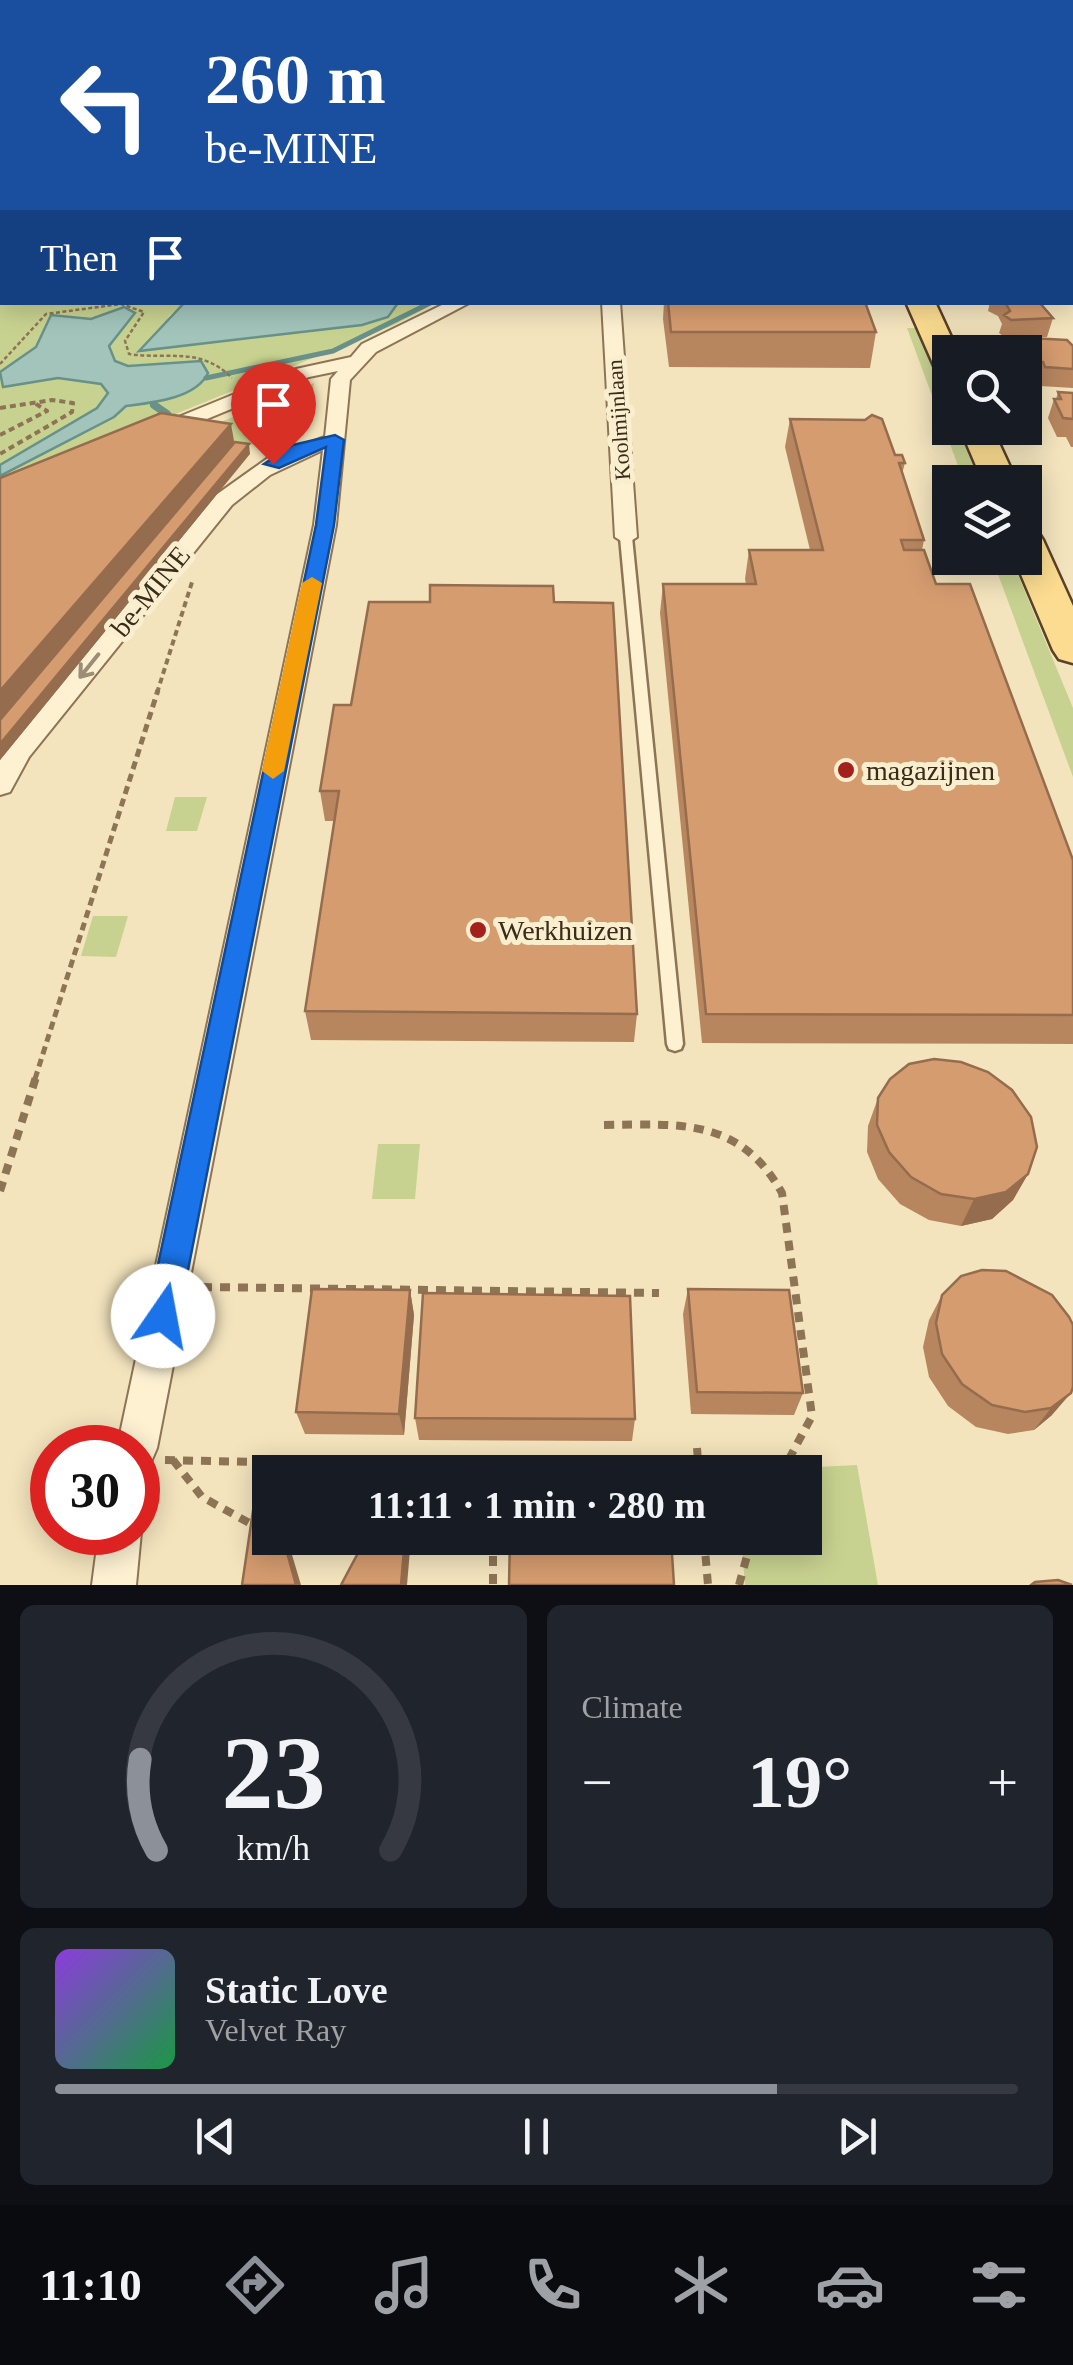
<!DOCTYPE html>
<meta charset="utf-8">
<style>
:root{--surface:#171b24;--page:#20242c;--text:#f1f3f6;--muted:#9ea1a6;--line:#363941;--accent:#8c9099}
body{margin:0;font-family:"Times New Roman",serif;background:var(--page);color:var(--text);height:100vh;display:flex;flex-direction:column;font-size:38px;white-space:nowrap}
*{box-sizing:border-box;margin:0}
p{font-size:32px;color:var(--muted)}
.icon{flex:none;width:55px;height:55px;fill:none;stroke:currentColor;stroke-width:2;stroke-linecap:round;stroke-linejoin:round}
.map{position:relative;height:1585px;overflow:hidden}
.details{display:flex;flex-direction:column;gap:20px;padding:20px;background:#0d0f14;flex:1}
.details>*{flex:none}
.banner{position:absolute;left:0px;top:0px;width:1075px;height:305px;box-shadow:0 5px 25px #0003;background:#1a4fa0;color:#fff;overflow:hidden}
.buttons{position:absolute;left:932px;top:335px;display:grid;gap:20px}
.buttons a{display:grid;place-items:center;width:110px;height:110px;border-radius:0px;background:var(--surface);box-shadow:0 5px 25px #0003;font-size:50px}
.speed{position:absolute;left:30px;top:1425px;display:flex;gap:20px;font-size:50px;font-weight:700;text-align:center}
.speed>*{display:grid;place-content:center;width:130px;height:130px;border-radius:50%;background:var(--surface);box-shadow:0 5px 25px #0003;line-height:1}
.speed .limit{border:15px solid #d22;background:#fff;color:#111}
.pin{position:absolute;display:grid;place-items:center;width:85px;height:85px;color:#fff;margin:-102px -42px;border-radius:50% 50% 50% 0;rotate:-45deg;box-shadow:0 0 10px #0007}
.pin .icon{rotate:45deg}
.me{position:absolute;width:110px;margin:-55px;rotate:12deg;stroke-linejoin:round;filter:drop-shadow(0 0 8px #0008)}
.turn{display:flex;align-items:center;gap:35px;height:210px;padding:0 40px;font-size:45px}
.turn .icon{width:130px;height:130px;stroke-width:2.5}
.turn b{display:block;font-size:70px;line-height:85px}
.then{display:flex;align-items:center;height:95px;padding:0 40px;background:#0003;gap:20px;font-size:38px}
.big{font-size:75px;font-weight:700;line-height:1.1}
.details .card{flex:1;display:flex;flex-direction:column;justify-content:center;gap:15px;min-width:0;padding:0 35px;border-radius:15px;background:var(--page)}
.details .dial{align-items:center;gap:0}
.dial svg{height:260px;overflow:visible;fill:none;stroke:var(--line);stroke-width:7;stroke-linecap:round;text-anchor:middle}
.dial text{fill:var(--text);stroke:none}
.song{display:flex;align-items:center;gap:30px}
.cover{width:120px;height:120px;border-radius:15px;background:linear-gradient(135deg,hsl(270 70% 55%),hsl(140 70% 35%))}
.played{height:10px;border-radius:5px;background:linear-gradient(90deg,var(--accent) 75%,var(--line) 75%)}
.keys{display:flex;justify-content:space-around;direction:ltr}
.heat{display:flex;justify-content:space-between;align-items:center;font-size:55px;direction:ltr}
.details .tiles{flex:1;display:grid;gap:20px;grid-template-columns:1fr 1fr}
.card:last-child{grid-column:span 2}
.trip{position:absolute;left:252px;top:1455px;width:570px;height:100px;border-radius:0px;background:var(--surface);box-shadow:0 5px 25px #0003;font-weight:700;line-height:100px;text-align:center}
.menu{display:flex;height:160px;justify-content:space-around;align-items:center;background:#090b0e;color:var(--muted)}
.menu .icon{width:70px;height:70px}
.menu .current{color:var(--accent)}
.menu b{font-size:45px;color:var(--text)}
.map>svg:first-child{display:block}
.green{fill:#c8d290}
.water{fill:#a2c4ba;stroke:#689289;stroke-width:2.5}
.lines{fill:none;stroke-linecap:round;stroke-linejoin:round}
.stream-far1{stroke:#689289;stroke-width:5}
.stream{stroke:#689289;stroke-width:8}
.service-casing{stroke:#8d7454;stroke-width:5}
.minor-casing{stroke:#8d7454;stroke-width:4}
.tertiary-casing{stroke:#8d7454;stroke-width:5}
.primary-casing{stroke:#5a4129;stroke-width:5}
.path-far3{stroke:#8d7454;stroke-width:2.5;stroke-dasharray:4 2.5;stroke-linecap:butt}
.path-far2{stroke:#8d7454;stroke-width:4;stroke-dasharray:6 4;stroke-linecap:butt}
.path-far1{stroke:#8d7454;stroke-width:5;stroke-dasharray:8 5;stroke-linecap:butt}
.path{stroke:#8d7454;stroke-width:8;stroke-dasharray:10 8;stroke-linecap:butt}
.service{fill:#fdf1d2;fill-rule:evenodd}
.minor{fill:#fdf1d2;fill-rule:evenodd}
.tertiary{fill:#fdf1d2;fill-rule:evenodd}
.primary{fill:#fbdc90;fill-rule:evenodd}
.wall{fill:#b7865f}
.shaded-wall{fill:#956d4e}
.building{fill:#d59c6f;stroke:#956d4e;stroke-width:2.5}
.oneway{stroke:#9c8e76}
.route{fill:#1a73e8;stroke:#114b97;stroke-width:2.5}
.slow{fill:#f59e0b}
.poi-dot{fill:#a3201d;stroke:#f9eece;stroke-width:4}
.labels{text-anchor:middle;stroke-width:10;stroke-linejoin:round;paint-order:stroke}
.far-street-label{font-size:22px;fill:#3a2b1b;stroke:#f9eece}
.street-label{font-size:28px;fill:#3a2b1b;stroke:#f9eece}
.poi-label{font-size:28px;fill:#3a2b1b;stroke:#f9eece;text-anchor:start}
</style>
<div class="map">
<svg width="1073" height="1585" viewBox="0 0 1073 1585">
<rect width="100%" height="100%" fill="#f3e4bd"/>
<!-- green -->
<path class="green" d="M0,301L184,303L168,317H388L398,303H436L394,325L4,484L0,491Z
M907,328H916L950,410V428H957L980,482H964Z
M314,383L309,423L269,447L190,435Z
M992,558H1011L1073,708V777Z
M175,797H207L197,831H166Z
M93,916H128L116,957L81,956Z
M378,1144H420L415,1199H372Z
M857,1465L878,1585H745L741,1538H805V1472L735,1471Z"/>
<!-- water -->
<path class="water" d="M184,303V302L398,303L388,317L362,325L139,351Z
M124,307L135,313L109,346L115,361L128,366L201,361L208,373C196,399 150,403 126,406L114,417L0,476V465L97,408L108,393L101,384L58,378L3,387L0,372L36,347L51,315L91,319Z"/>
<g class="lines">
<!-- stream-far1 -->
<path class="stream-far1" d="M206,378L333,351L432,302"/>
<!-- stream -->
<path class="stream" d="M154,405L167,414"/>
<defs>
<path id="service" d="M626,534L632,537L683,1044L681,1049L675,1051L669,1049L667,1044L620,537Z"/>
<path id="minor" d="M1072,264H1073V275H1072Z
M448,302H471L376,352L350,380L336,525L157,1448L151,1462L138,1468V1448H117L314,525L323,450L270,475L232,505L29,757L10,792L0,795V760L216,495L268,458L325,437L331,379L338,371L309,377L168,435H154V427L296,369L351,357L362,344Z
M602,302H620L637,537L626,544L615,537Z
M138,1523L141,1532L136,1585H92L99,1532H138Z"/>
<path id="tertiary" d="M0,128H2V138H0Z"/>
<path id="primary" d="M788,0H806L807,2H789Z
M906,302H935L958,352H950V377L935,368Z
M960,428H992L1017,482H983Z
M1025,529L1038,532L1043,540L1073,606V663L1059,659L1053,650L1014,558H1025Z"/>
</defs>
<!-- service casing -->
<use href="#service" class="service-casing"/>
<!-- minor casing -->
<use href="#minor" class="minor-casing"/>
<!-- tertiary casing -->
<use href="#tertiary" class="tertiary-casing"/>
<!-- primary casing -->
<use href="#primary" class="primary-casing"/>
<!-- path-far3 -->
<path class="path-far3" d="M0,364L46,314L121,304L144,312L125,341L129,354C169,360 200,346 232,378"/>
<!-- path-far2 -->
<path class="path-far2" d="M0,408L52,400L73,403L72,412L0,454
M0,435L47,411L36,404
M157,693L193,579"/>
<!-- path-far1 -->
<path class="path-far1" d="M35,1079L158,690"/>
<!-- path -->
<path class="path" d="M604,1125C681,1124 740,1118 782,1193L812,1416L782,1472
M0,1191L36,1077
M202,1287L659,1293
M697,1448L699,1472
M165,1460L433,1466L436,1472
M173,1460L202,1497L255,1526
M320,1538L352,1551L365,1548
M476,1538L493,1549
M493,1538V1585
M704,1538L708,1585
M405,1541L424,1538
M739,1585L752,1538"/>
<!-- service -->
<use href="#service" class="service"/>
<!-- minor -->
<use href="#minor" class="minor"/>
<!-- tertiary -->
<use href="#tertiary" class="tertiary"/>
<!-- primary -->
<use href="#primary" class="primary"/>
</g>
<!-- wall -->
<path class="wall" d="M849,0H907L906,2H856Z
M664,302H865L876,332L870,368L669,367L663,319Z
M990,302H1039L1053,318L1047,337L1006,338L999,333L1002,324L998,316L988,311Z
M1030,338L1073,346V388L1040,386L1037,381H1028L1025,374L1024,352Z
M1058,392L1073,393V447H1071L1066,437H1057L1048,418L1054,399H1056Z
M790,419L895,455L905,463L902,474L924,540L922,550L936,584L1073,860V1044L702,1043L660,613L663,584H746L745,579L749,550H810L785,447Z
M554,602L637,1014L634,1042L311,1040L305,1011L335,821H325L320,791L351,705Z
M878,1098L1028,1174L1013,1200L992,1219L961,1226L929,1220L900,1204L878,1179L867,1152L868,1126Z
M688,1289L803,1393L794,1415L691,1414L683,1314Z
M410,1290L414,1315L404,1435L305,1434L296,1412Z
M942,1295H1052V1415L1034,1430L1008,1434L976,1427L948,1406L929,1377L923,1347L929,1320Z
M415,1418L635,1419L632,1441L419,1440Z"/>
<!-- shaded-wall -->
<path class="shaded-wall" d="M891,0H907L906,2H891Z
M231,424L236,452L0,735V691Z
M249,444L250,454L0,760V744Z
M1028,1174L1013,1200L992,1219L961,1226L974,1199Z
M410,1290L414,1315L404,1435L399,1414Z
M1071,1393L1052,1415L1034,1430L1051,1408Z
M283,1538H287L301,1585H296Z
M405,1538H411L407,1585H401Z"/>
<!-- building -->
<path class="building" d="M499,0H515L546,2H482Z
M632,0H646V2H632Z
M734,0H753V1L735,2Z
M668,302H865L876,332H671Z
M1005,302H1039L1053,318L1011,320L1004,315L1010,311Z
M1030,338L1067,340L1073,346V369L1045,367L1043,362H1034L1026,346H1034Z
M1058,392L1073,393V419L1063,418L1054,399H1061Z
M161,413L231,424L0,691V478Z
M872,415L882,419L895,455H902L905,463H899L924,540H901L904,550H924L936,584H970L1073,860V1015L706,1014L663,584H756L749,550H823L790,419L865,420Z
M235,442L249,444L0,744V720Z
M430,585L553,586L554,602L613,603L637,1014L305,1011L339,791H320L334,705H351L369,602H430Z
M934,1059L961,1062L988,1072L1012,1090L1031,1117L1037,1147L1028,1174L1006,1192L974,1199L941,1194L911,1177L889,1152L877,1125L878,1098L890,1079L909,1064Z
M982,1270L1006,1271L1052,1295L1069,1317L1073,1325V1387L1071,1393L1051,1408L1025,1412L992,1405L962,1384L942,1354L936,1323L942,1295L961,1276Z
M312,1289L410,1290L399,1414L296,1412Z
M688,1289L789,1290L803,1393L697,1392Z
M423,1293L630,1296L635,1419L415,1418Z
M258,1477L267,1478L270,1490V1538H283L296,1585H242Z
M366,1538H405L401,1585H341Z
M510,1538H671L674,1585H509Z
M1058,1580L1072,1585H1031L1035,1582Z"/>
<!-- one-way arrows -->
<defs><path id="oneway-shaft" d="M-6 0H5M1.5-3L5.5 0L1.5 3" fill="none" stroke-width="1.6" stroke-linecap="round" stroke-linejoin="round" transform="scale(2.5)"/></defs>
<use class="oneway" href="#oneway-shaft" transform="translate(89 666) rotate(129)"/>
<!-- route -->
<path class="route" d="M335,435L344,440L334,525L179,1316L174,1328L163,1332L152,1328L147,1316L316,525L326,447L279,468L264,464L293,445Z"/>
<!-- slow -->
<path class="slow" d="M312,577L322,583L284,771L273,779L262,771L302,583Z"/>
<!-- markers -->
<g class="poi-dot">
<circle cx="846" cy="770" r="10"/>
<circle cx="478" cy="930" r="10"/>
</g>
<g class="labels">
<!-- far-street labels -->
<g class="far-street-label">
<text transform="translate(618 420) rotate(-94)" y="8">Koolmijnlaan</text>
</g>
<!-- street labels -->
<g class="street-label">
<text transform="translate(150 591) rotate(-51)" y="10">be-MINE</text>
</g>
<!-- poi labels -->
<g class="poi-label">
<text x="866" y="780">magazijnen</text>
<text x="498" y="940">Werkhuizen</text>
</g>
</g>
</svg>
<div class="buttons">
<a><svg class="icon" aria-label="search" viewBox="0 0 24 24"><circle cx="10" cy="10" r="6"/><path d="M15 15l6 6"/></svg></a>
<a><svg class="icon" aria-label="layers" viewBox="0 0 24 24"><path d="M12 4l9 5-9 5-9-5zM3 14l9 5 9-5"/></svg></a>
</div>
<div class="speed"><div class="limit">30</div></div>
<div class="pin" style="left:273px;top:464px;background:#d93025"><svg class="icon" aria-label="arrive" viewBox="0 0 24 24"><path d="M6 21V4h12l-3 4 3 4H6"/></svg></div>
<svg class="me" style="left:163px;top:1316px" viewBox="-20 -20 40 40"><circle r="19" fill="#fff"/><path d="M0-13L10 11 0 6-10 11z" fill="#1a73e8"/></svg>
<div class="trip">11:11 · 1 min · 280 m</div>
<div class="banner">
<div class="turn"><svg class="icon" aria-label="left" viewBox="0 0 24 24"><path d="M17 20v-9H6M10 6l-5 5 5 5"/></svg><div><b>260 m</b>be-MINE</div></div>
<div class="then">Then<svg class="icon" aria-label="arrive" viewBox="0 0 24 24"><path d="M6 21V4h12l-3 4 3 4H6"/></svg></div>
</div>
</div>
<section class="details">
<div class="tiles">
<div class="card dial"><svg viewBox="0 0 100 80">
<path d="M14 69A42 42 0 1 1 86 69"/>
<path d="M14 69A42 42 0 0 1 9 41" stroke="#8c9099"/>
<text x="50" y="56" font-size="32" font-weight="700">23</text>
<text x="50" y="72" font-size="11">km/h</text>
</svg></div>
<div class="card"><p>Climate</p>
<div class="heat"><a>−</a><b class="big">19°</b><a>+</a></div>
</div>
<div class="card">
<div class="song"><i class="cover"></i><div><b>Static Love</b><p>Velvet Ray</p></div></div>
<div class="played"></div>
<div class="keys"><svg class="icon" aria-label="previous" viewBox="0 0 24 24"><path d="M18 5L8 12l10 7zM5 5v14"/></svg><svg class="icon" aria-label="pause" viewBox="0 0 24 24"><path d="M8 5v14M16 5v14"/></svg><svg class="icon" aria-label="next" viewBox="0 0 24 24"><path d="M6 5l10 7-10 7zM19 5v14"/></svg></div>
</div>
</div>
</section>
<nav class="menu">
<b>11:10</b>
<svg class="icon current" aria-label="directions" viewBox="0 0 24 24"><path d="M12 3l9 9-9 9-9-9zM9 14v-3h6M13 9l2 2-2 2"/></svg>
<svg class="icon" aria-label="music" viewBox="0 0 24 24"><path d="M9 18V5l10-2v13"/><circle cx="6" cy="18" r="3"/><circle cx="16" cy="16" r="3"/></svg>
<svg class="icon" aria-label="phone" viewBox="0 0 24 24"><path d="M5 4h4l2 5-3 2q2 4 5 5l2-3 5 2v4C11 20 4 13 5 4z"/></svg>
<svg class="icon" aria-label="climate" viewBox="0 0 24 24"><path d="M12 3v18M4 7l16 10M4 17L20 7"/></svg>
<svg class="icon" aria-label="car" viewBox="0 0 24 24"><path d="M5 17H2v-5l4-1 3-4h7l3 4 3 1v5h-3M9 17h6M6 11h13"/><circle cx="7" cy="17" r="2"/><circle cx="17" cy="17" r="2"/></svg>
<svg class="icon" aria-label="filters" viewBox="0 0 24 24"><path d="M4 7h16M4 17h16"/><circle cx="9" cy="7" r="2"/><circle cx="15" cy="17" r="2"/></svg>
</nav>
